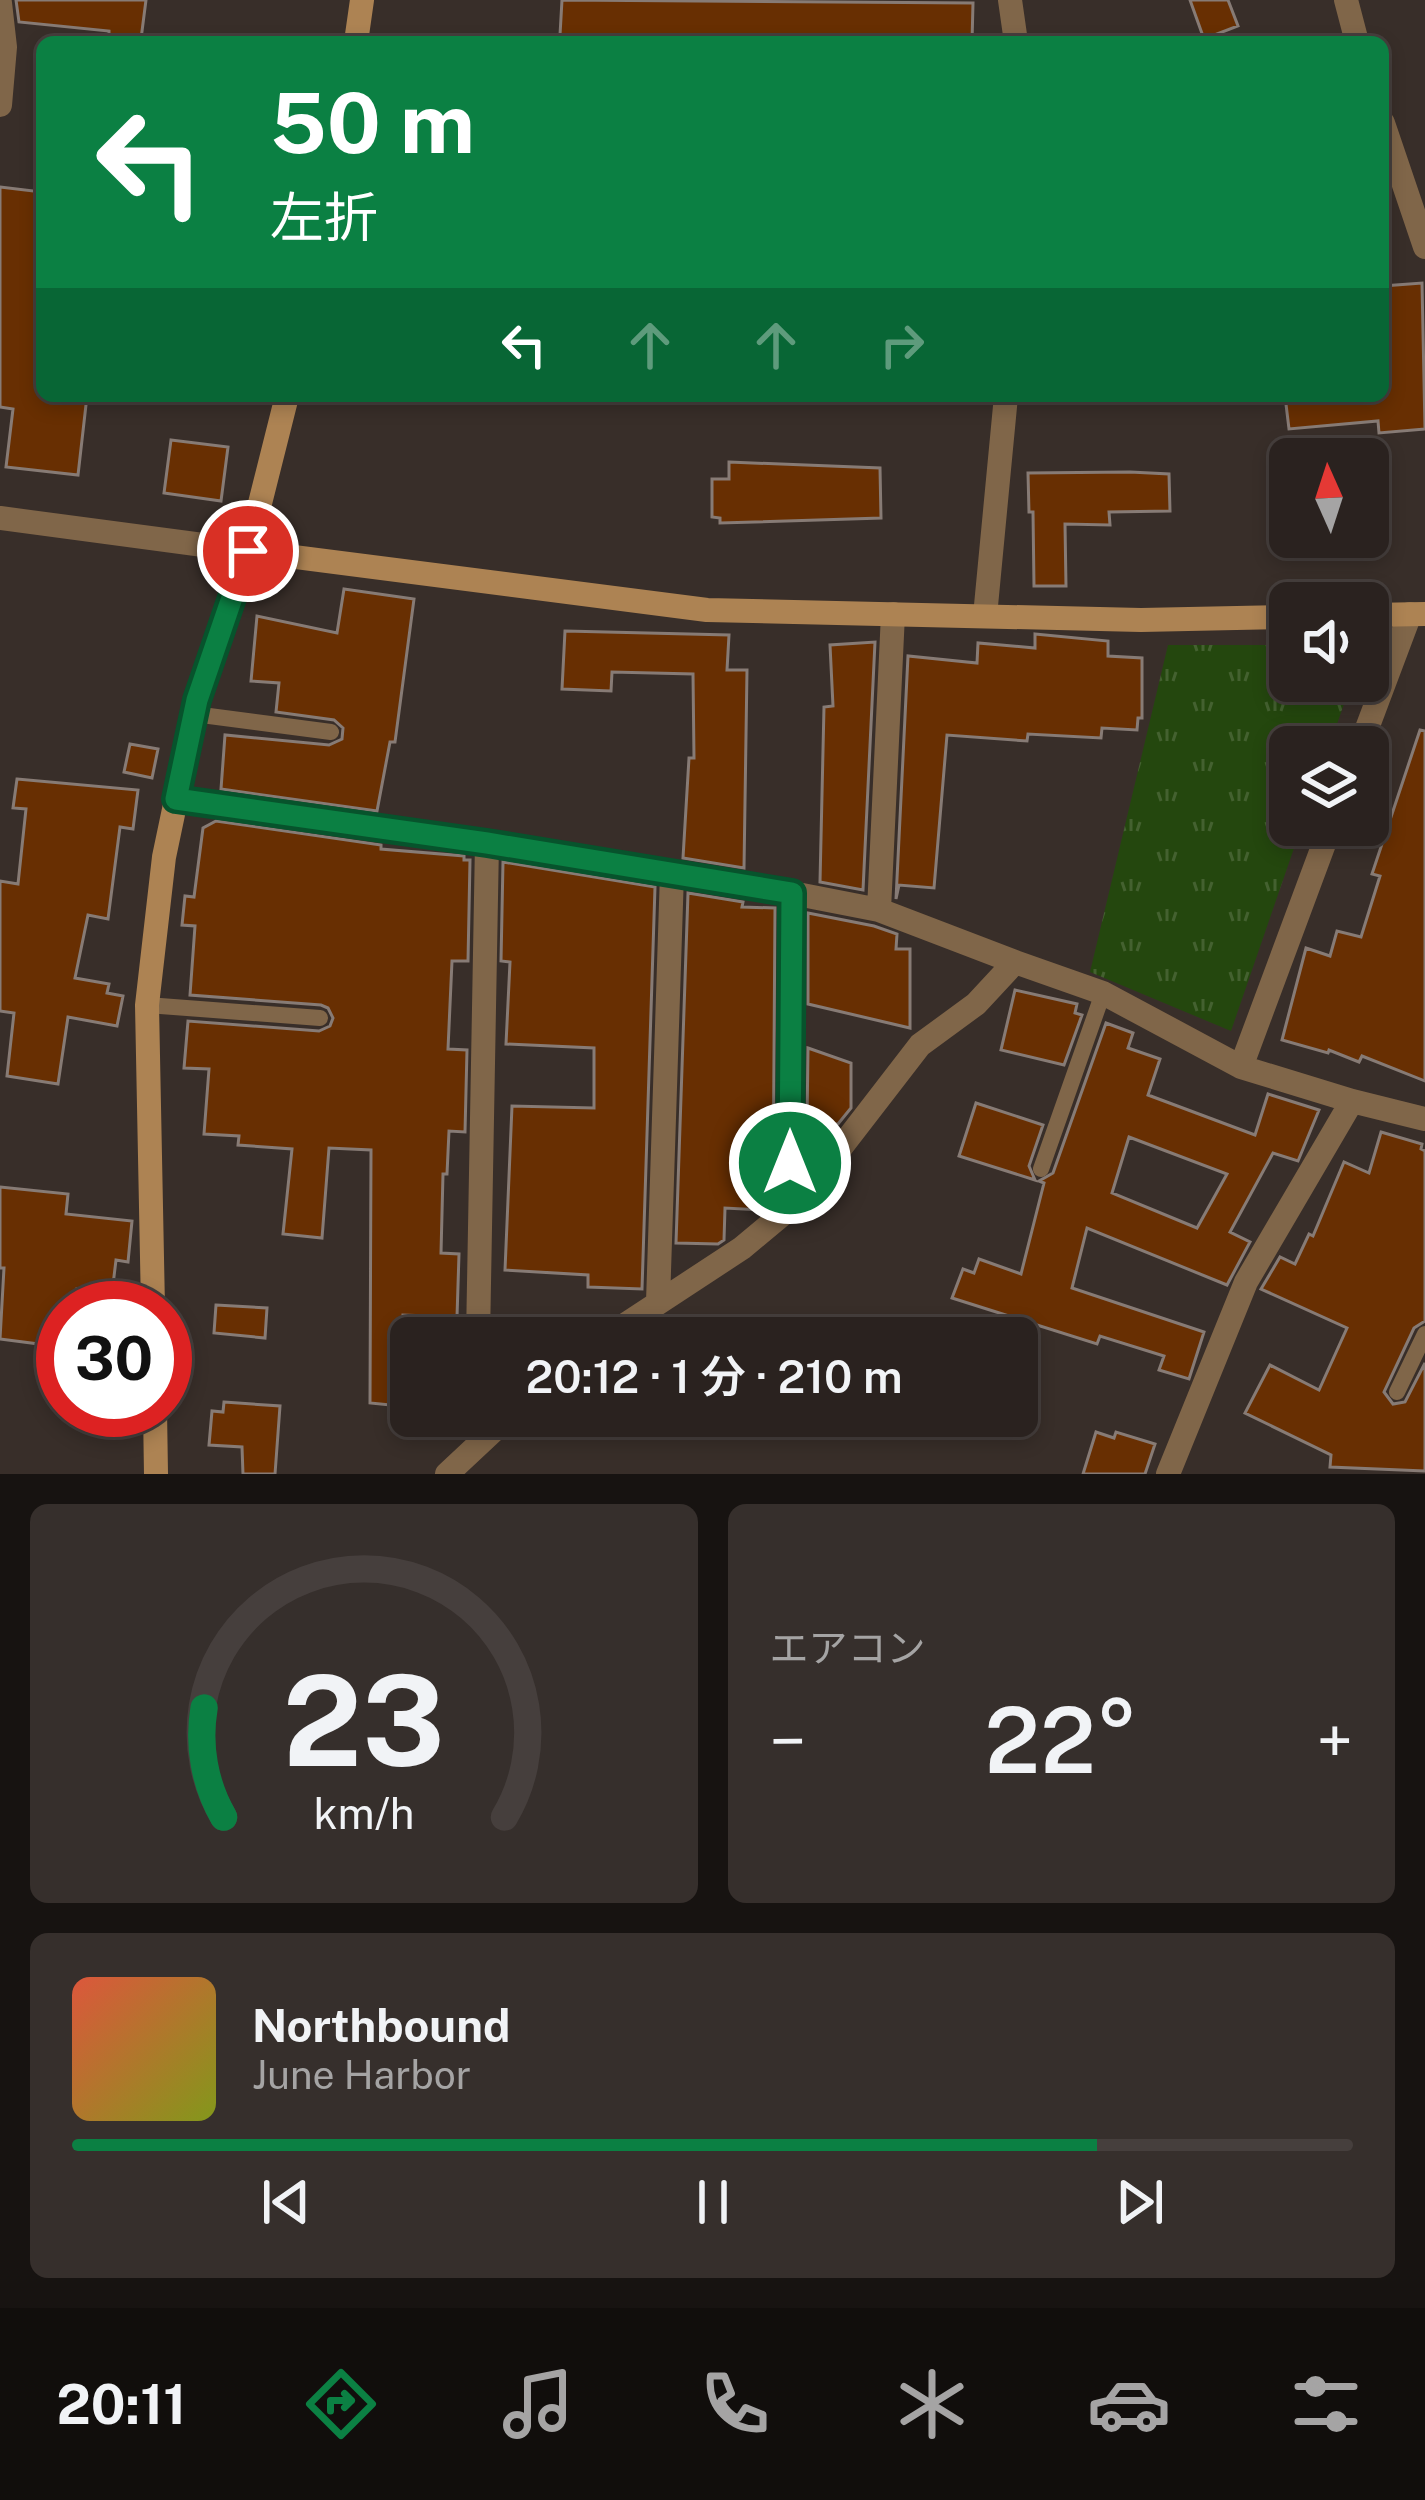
<!DOCTYPE html>
<html lang="ja">
<meta charset="utf-8">
<style>
:root{--surface:#2a221f;--page:#362f2c;--text:#f1f3f6;--muted:#a5a4a4;--line:#463f3d;--accent:#0b8043}
body{margin:0;font-family:"Public Sans","Noto Sans JP",sans-serif;background:var(--page);color:var(--text);height:100vh;display:flex;flex-direction:column;font-size:45px;white-space:nowrap}
*{box-sizing:border-box;margin:0}
p{font-size:39px;color:var(--muted)}
.icon{flex:none;width:66px;height:66px;fill:none;stroke:currentColor;stroke-width:2;stroke-linecap:round;stroke-linejoin:round}
.map{position:relative;height:1474px;overflow:hidden}
.panel{display:flex;flex-direction:column;gap:30px;padding:30px;background:#171311;flex:1}
.panel>*{flex:none}
.guide{position:absolute;left:36px;top:36px;width:1353px;height:366px;border-radius:18px;box-shadow:0 6px 18px #0003,0 0 0 3px var(--line);background:#0b8043;color:#fff;overflow:hidden}
.needle{width:78px;rotate:357deg}
.buttons{position:absolute;left:1269px;top:438px;display:grid;gap:24px}
.buttons a{display:grid;place-items:center;width:120px;height:120px;border-radius:18px;background:var(--surface);box-shadow:0 6px 18px #0003,0 0 0 3px var(--line);font-size:60px}
.speed{position:absolute;left:36px;top:1281px;display:flex;gap:24px;font-size:60px;font-weight:700;text-align:center}
.speed>*{display:grid;place-content:center;width:156px;height:156px;border-radius:50%;background:var(--surface);box-shadow:0 6px 18px #0003,0 0 0 3px var(--line);line-height:1}
.speed .limit{border:18px solid #d22;background:#fff;color:#111}
.pin{position:absolute;display:grid;place-items:center;width:102px;height:102px;color:#fff;margin:-51px;border:6px solid #fff;border-radius:50%;box-shadow:0 3px 12px #0007}
.me{position:absolute;width:132px;margin:-66px;rotate:0deg;stroke-linejoin:round;filter:drop-shadow(0 0 9px #0008)}
.turn{display:flex;align-items:center;gap:42px;height:252px;padding:0 36px;font-size:54px}
.turn .icon{width:156px;height:156px;stroke-width:2.5}
.turn b{display:block;font-size:84px;line-height:102px}
.lanes{display:flex;align-items:center;height:114px;padding:0 36px;background:#0003;justify-content:center;gap:60px;direction:ltr}
.lanes .off{opacity:.35}
.big{font-size:90px;font-weight:600;line-height:1.1}
.panel .card{flex:1;display:flex;flex-direction:column;justify-content:center;gap:18px;min-width:0;padding:0 42px;border-radius:18px;background:var(--page)}
.panel .dial{align-items:center;gap:0}
.dial svg{height:312px;overflow:visible;fill:none;stroke:var(--line);stroke-width:7;stroke-linecap:round;text-anchor:middle}
.dial text{fill:var(--text);stroke:none}
.song{display:flex;align-items:center;gap:36px}
.cover{width:144px;height:144px;border-radius:18px;background:linear-gradient(135deg,hsl(10 70% 55%),hsl(70 70% 35%))}
.played{height:12px;border-radius:6px;background:linear-gradient(90deg,var(--accent) 80%,var(--line) 80%)}
.keys{display:flex;justify-content:space-around;direction:ltr}
.heat{display:flex;justify-content:space-between;align-items:center;font-size:66px;direction:ltr}
.panel .tiles{flex:1;display:grid;gap:30px;grid-template-columns:1fr 1fr}
.card:last-child{grid-column:span 2}
.trip{position:absolute;left:390px;top:1317px;width:648px;height:120px;border-radius:18px;background:var(--surface);box-shadow:0 6px 18px #0003,0 0 0 3px var(--line);font-weight:600;line-height:120px;text-align:center}
.tab-bar{display:flex;height:192px;justify-content:space-around;align-items:center;background:#110e0c;color:var(--muted)}
.tab-bar .icon{width:84px;height:84px}
.tab-bar .current{color:var(--accent)}
.tab-bar b{font-size:54px;color:var(--text)}
.map>svg:first-child{display:block}
.park{fill:url(#park-tufts)}
.building{fill:#682f02;stroke:#877b75;stroke-width:3;fill-rule:evenodd}
.lines{fill:none;stroke-linecap:round;stroke-linejoin:round}
.lane{stroke:#806649;stroke-width:16}
.street{stroke:#806649;stroke-width:24}
.secondary{stroke:#ad8353;stroke-width:24}
.route-casing{stroke:#07532c;stroke-width:30}
.route{stroke:#0b8043;stroke-width:21}
</style>
<div class="map">
<svg width="1425" height="1474" viewBox="0 0 1425 1474">
<defs>
<pattern id="park-tufts" width="24" height="20" patternUnits="userSpaceOnUse" patternTransform="scale(3)"><rect width="24" height="20" fill="#24470e"/><path d="M3 7l-1-3M5 7V3M7 7l1-3M15 17l-1-3M17 17v-4M19 17l1-3" fill="none" stroke="#446130"/></pattern>
</defs>
<rect width="100%" height="100%" fill="#382e29"/>
<!-- park -->
<path class="park" d="M1168,645H1290V681H1352L1329,747H1290V825H1302L1231,1031L1090,972Z"/>
<!-- building -->
<path class="building" d="M16,0H146L141,39L109,35V31L19,22Z
M562,0L973,3L972,42H701L560,35Z
M1190,0H1228L1238,26L1204,39Z
M0,187L42,192V396H87L78,475L6,467L13,409L0,407Z
M1422,283L1425,429L1379,433L1378,421L1289,429L1285,396H1383V286Z
M171,440L228,447L221,501L164,493Z
M729,462L880,468L881,518L720,523V518L712,517V479H729Z
M1130,472L1169,474L1170,511L1109,512L1110,525L1065,524L1066,586H1034L1033,512H1029L1028,473Z
M344,589L414,599L395,742H390L377,811L221,789L225,735L329,745L342,739L343,728L334,720L276,712L279,683L251,681L257,616L337,633Z
M565,631L729,635L727,670H747L744,868L683,858L689,758H694L693,674L612,672L611,691L562,689Z
M1035,634L1108,641V656L1142,658V718H1138L1137,730L1102,728L1101,738L1028,734L1027,741L947,735L934,888L899,885L896,899L908,656L977,663L978,643L1035,648Z
M875,642L863,890L820,882L824,707L833,706L830,645Z
M1420,730L1425,731V1081L1362,1056L1359,1062L1329,1050L1328,1053L1282,1040L1306,948L1330,956L1337,931L1361,937L1380,876L1372,874Z
M130,744L158,749L152,778L124,772Z
M17,779L138,790L133,829L120,827L108,919L88,915L75,978L109,984L107,993L123,996L117,1026L68,1017L58,1084L7,1076L14,1013L0,1011V881L18,884L26,809L13,808Z
M216,821L381,845V849L464,856V860H470L468,961H452L448,1049L467,1050L465,1132L449,1131L447,1174H443L441,1253L459,1254L457,1317L403,1315V1373H411V1407L370,1403L371,1150L329,1148L322,1238L283,1234L292,1149L238,1145L239,1136L204,1134L209,1069L184,1068L188,1021L319,1031L330,1026L333,1018L328,1008L321,1005L190,995L195,926L182,925L185,896L194,897L203,828Z
M503,862L655,887L642,1289L588,1287V1275L505,1270L512,1106L594,1108V1048L506,1044L510,962L501,961Z
M688,893L743,902L742,907L775,908L773,1200L762,1210L725,1208L724,1240L718,1244L676,1243Z
M808,913L874,926L897,934L896,949H910V1028L808,1004Z
M1015,990L1077,1004L1075,1013L1082,1015L1064,1065L1001,1050Z
M1106,1023L1133,1033L1128,1048L1160,1059L1148,1095L1255,1135L1268,1094L1319,1110L1298,1161L1273,1153L1230,1232L1250,1242L1227,1285L1087,1228L1072,1288L1204,1332L1189,1379L1159,1370L1164,1356L1100,1336L1097,1344L952,1298L963,1269L974,1273L979,1259L1021,1274L1044,1183L1039,1181L1053,1173ZM1129,1137L1227,1174L1197,1228L1112,1193Z
M808,1048L851,1063V1108L838,1124H807Z
M976,1103L1043,1125L1029,1166L1035,1180L959,1156Z
M1381,1132L1422,1144L1421,1149L1425,1151V1321L1414,1328L1384,1392L1393,1404L1405,1402L1425,1363V1471L1330,1467L1331,1455L1245,1413L1270,1365L1319,1390L1347,1328L1261,1289L1280,1257L1295,1264L1309,1234L1313,1236L1344,1162L1369,1173Z
M0,1187L68,1194L66,1214L132,1221L128,1262L116,1260L112,1293L77,1289L75,1308H63V1339L40,1336L39,1344L0,1339L4,1268H0Z
M216,1305L267,1308L265,1338L214,1333Z
M224,1402L280,1406L275,1474H243L242,1447L209,1445L212,1411L223,1412Z
M1096,1432L1114,1438L1116,1432L1155,1444L1145,1474H1083Z"/>
<g class="lines">
<!-- lane -->
<path class="lane" d="M194,714L331,732
M147,1005L320,1018
M1041,1169L1103,993
M1397,1392L1425,1334"/>
<!-- street -->
<path class="street" d="M1010,0L1016,42
M1346,0L1357,42
M0,3L5,47L0,105
M1383,123L1425,247
M0,518L248,551
M985,616L1006,396
M1360,747L1410,614
M176,799L487,843L792,893L879,910L1015,962
M879,910L893,614
M1241,1067L1331,825
M790,1208L792,893
M658,1302L672,873
M478,1338L487,843
M605,1338L742,1248L802,1198L920,1045L976,1004L1015,962L1103,993L1241,1067L1352,1101L1425,1119
M447,1474L509,1416
M1168,1474L1246,1282L1352,1101"/>
<!-- secondary -->
<path class="secondary" d="M356,42L362,0
M248,551L707,610L1141,620L1290,617
M1368,615L1425,614
M153,1308L147,1005L164,857L197,700L248,551L287,396
M155,1410L156,1474"/>
</g>
<g class="lines">
<defs>
<path id="route" d="M248,551L197,700L176,799L487,843L792,893L790,1163"/>
</defs>
<!-- route casing -->
<use href="#route" class="route-casing"/>
<!-- route -->
<use href="#route" class="route"/>
</g>
</svg>
<div class="buttons">
<a><svg class="needle" viewBox="-14 -14 28 28"><path d="M0-13l5 13h-10z" fill="#e53935"/><path d="M0 13l5-13h-10z" fill="#a5a4a4"/></svg></a>
<a><svg class="icon" aria-label="sound" viewBox="0 0 24 24"><path d="M4 9h4l5-4v14l-5-4H4zM17 9q2 3 0 6"/></svg></a>
<a><svg class="icon" aria-label="layers" viewBox="0 0 24 24"><path d="M12 4l9 5-9 5-9-5zM3 14l9 5 9-5"/></svg></a>
</div>
<div class="speed"><div class="limit">30</div></div>
<div class="pin" style="left:248px;top:551px;background:#d93025"><svg class="icon" aria-label="arrive" viewBox="0 0 24 24"><path d="M6 21V4h12l-3 4 3 4H6"/></svg></div>
<svg class="me" style="left:790px;top:1163px" viewBox="-20 -20 40 40"><circle r="17" fill="#0b8043" stroke="#fff" stroke-width="3"/><path d="M0-11L8 9 0 5-8 9z" fill="#fff"/></svg>
<div class="trip">20:12 · 1 分 · 210 m</div>
<div class="guide">
<div class="turn"><svg class="icon" aria-label="left" viewBox="0 0 24 24"><path d="M17 20v-9H6M10 6l-5 5 5 5"/></svg><div><b>50 m</b>左折</div></div>
<div class="lanes"><svg class="icon" aria-label="left" viewBox="0 0 24 24"><path d="M17 20v-9H6M10 6l-5 5 5 5"/></svg><svg class="icon off" aria-label="ahead" viewBox="0 0 24 24"><path d="M12 20V5M6 11l6-6 6 6"/></svg><svg class="icon off" aria-label="ahead" viewBox="0 0 24 24"><path d="M12 20V5M6 11l6-6 6 6"/></svg><svg class="icon off" aria-label="right" viewBox="0 0 24 24"><path d="M7 20v-9h11M14 6l5 5-5 5"/></svg></div>
</div>
</div>
<section class="panel">
<div class="tiles">
<div class="card dial"><svg viewBox="0 0 100 80">
<path d="M14 69A42 42 0 1 1 86 69"/>
<path d="M14 69A42 42 0 0 1 9 41" stroke="#0b8043"/>
<text x="50" y="56" font-size="32" font-weight="700">23</text>
<text x="50" y="72" font-size="11">km/h</text>
</svg></div>
<div class="card"><p>エアコン</p>
<div class="heat"><a>−</a><b class="big">22°</b><a>+</a></div>
</div>
<div class="card">
<div class="song"><i class="cover"></i><div><b>Northbound</b><p>June Harbor</p></div></div>
<div class="played"></div>
<div class="keys"><svg class="icon" aria-label="previous" viewBox="0 0 24 24"><path d="M18 5L8 12l10 7zM5 5v14"/></svg><svg class="icon" aria-label="pause" viewBox="0 0 24 24"><path d="M8 5v14M16 5v14"/></svg><svg class="icon" aria-label="next" viewBox="0 0 24 24"><path d="M6 5l10 7-10 7zM19 5v14"/></svg></div>
</div>
</div>
</section>
<nav class="tab-bar">
<b>20:11</b>
<svg class="icon current" aria-label="directions" viewBox="0 0 24 24"><path d="M12 3l9 9-9 9-9-9zM9 14v-3h6M13 9l2 2-2 2"/></svg>
<svg class="icon" aria-label="music" viewBox="0 0 24 24"><path d="M9 18V5l10-2v13"/><circle cx="6" cy="18" r="3"/><circle cx="16" cy="16" r="3"/></svg>
<svg class="icon" aria-label="phone" viewBox="0 0 24 24"><path d="M5 4h4l2 5-3 2q2 4 5 5l2-3 5 2v4C11 20 4 13 5 4z"/></svg>
<svg class="icon" aria-label="climate" viewBox="0 0 24 24"><path d="M12 3v18M4 7l16 10M4 17L20 7"/></svg>
<svg class="icon" aria-label="car" viewBox="0 0 24 24"><path d="M5 17H2v-5l4-1 3-4h7l3 4 3 1v5h-3M9 17h6M6 11h13"/><circle cx="7" cy="17" r="2"/><circle cx="17" cy="17" r="2"/></svg>
<svg class="icon" aria-label="filters" viewBox="0 0 24 24"><path d="M4 7h16M4 17h16"/><circle cx="9" cy="7" r="2"/><circle cx="15" cy="17" r="2"/></svg>
</nav>
